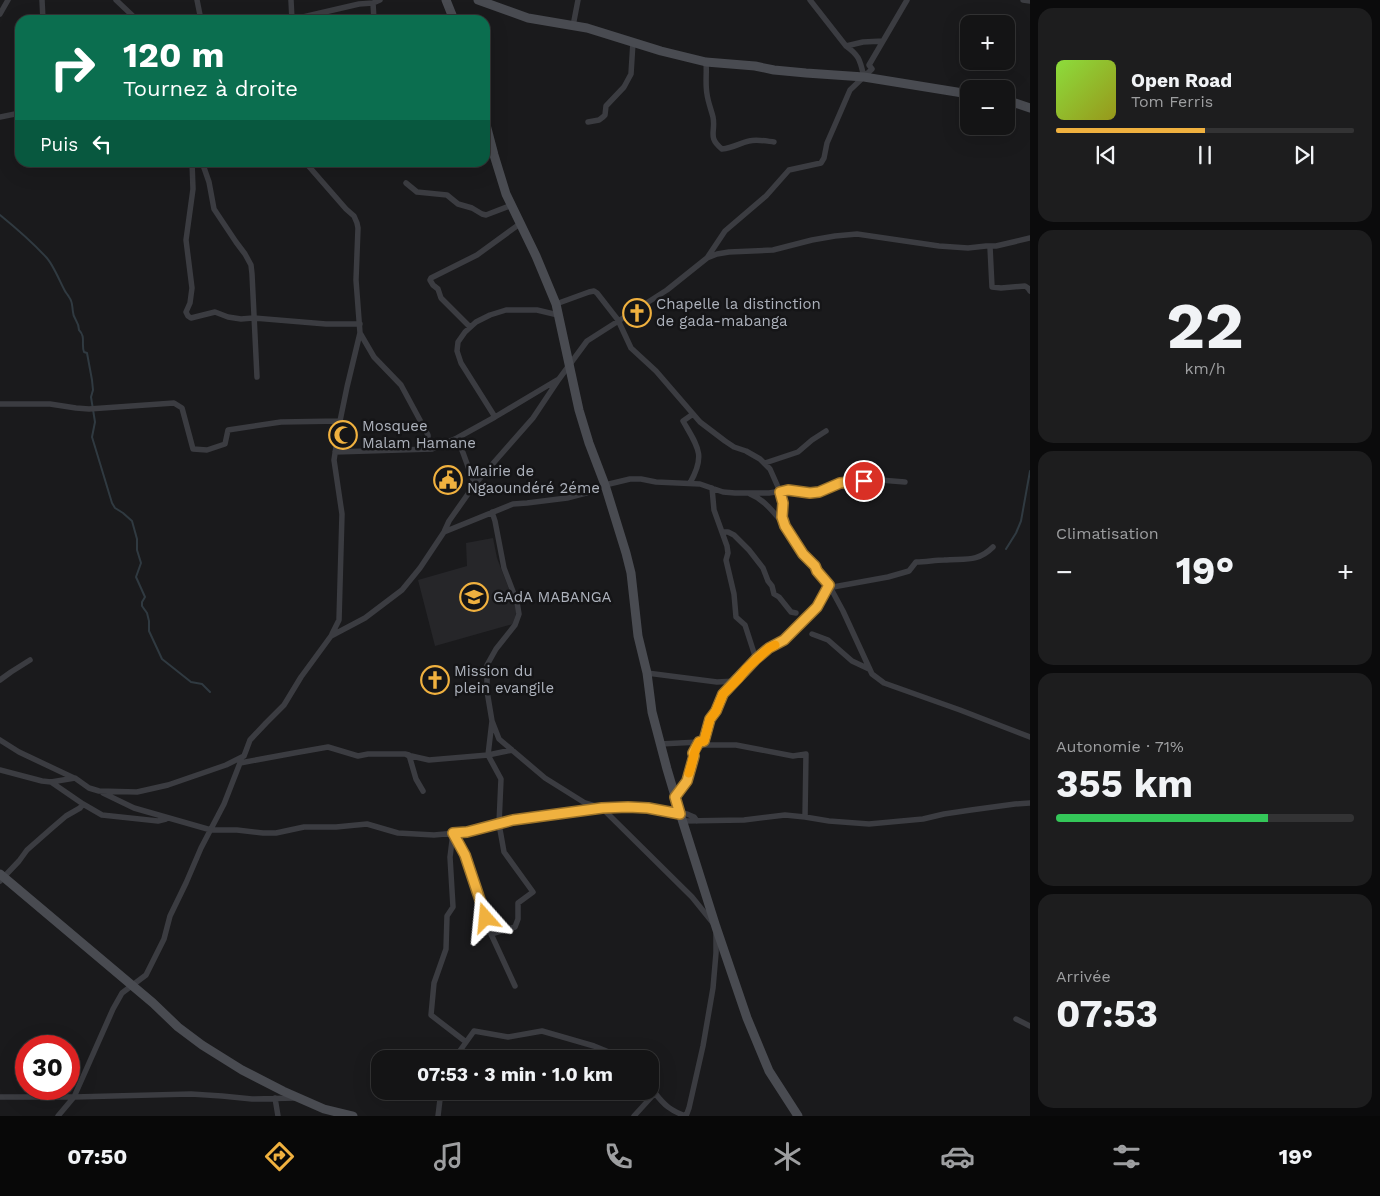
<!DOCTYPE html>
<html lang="fr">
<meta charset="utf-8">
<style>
:root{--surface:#141415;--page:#1d1d1e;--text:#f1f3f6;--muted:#9d9ea0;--line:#333334;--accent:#f0b13f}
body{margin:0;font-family:"Work Sans",sans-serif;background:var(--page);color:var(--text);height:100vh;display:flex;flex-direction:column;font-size:19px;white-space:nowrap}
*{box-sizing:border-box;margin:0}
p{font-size:16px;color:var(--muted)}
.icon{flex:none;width:28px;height:28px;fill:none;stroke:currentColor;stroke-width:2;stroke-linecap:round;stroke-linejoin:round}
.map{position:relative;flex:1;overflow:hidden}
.panel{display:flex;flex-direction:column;gap:8px;padding:8px;background:#0b0b0c;width:350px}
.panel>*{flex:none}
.banner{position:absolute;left:15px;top:15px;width:475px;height:152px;border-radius:15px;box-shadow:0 5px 20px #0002,0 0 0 1px var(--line);background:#0b6e4f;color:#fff;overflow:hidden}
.buttons{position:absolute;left:960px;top:15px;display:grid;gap:10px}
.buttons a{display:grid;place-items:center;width:55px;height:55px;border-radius:10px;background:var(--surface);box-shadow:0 5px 20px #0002,0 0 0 1px var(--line);font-size:25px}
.speed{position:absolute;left:15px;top:1035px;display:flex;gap:10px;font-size:25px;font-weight:700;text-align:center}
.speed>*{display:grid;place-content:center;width:65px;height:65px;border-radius:50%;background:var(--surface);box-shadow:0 5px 20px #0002,0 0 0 1px var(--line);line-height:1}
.speed .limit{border:8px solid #d22;background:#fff;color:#111}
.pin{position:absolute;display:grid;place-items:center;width:42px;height:42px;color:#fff;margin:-21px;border:2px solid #fff;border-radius:50%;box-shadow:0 1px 5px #0007}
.me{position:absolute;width:55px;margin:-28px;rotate:342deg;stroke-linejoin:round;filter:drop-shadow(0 0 4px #0008)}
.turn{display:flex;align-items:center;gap:18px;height:105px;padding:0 25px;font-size:22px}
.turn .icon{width:65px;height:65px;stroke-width:2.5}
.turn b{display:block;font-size:35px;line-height:42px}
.then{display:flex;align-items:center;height:48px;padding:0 25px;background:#0003;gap:10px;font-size:19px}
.big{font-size:38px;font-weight:700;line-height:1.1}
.panel .tile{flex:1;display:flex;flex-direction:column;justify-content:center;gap:8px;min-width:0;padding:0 18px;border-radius:15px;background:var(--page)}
.panel .dial{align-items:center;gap:0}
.dial b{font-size:65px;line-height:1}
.song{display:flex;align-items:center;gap:15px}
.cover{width:60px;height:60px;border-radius:8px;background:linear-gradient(135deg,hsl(90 70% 55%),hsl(60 70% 35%))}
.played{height:5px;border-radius:2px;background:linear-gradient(90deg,var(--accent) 50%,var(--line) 50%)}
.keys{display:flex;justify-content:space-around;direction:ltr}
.heat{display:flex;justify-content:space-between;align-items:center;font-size:28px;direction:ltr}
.charge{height:8px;border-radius:4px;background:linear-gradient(90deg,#34c759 71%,var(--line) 0)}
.trip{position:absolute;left:371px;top:1050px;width:288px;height:50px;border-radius:15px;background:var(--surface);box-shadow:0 5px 20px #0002,0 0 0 1px var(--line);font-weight:700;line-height:50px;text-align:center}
.tabs{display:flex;height:80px;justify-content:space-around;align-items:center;background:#080808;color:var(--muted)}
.tabs .icon{width:35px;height:35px}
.tabs .active{color:var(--accent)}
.tabs b{font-size:22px;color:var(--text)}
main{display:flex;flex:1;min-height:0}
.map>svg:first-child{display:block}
.built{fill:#262629}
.green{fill:#202821}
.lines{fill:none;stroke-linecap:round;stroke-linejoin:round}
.stream{stroke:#303a41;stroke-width:2}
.street{stroke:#3b3c41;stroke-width:5.5}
.secondary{stroke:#494b51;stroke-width:9}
.route-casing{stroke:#9c7329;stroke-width:12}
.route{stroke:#f0b13f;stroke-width:9}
.slow{stroke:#f59e0b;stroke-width:9}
.labels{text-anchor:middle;stroke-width:5;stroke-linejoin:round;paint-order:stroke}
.poi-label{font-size:15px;fill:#adb2bc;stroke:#151517;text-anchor:start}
</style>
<main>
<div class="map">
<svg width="1030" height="1116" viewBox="0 0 1030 1116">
<rect width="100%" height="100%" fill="#1a1a1c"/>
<!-- built -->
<path class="built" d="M493,538L497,558L517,610L513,624L435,646L418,580L467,566L466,543Z"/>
<!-- green -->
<path class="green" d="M454,476L455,483L441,484L440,478Z"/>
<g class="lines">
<!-- stream -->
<path class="stream" d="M0,215C16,228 32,242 46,257C53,264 60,282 65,291C66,293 68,295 69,297C73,302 72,307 73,312C73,319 79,321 79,330C86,337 81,344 84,352L87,353L92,380L93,390L91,397L95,422L92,437L112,503L115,508L123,513L132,521L137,539V550L141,563L136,577L145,597L142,602V606L147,613L149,621V631L162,659L191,682L202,684L210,692
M1006,549L1016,533L1021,521L1030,471"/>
<!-- street -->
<path class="street" d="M42,0L43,20
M116,0L134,17L135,20
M197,0L201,20
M291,0L292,20
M810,0L846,46C860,56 860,61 864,77
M1023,0L1030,1
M373,3L374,20
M0,14L8,0
M290,20L359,4L373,3L380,0
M573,26L578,0
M846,46L863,42L883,41
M706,62C707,73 705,83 707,94C708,102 711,109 713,117C716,132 707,137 722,149C734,148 739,143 749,141C757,139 766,141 774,142
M0,117L20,113
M588,122L599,120L603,117L605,115L606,106L624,87L631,74L633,42
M192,162L193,189L186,240L192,288L190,303L186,312L188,316L191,318L215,312L228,317L241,319L253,318L326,324H360
M202,162L209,182L214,209L236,242L245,254L251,265L252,274L257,377
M305,162L346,209L354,216L357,223L358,228L356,280L360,333L347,387L340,421L334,460L342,514L339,620L332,634
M406,183L417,192L447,195L458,204L472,208L482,214L486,215L512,205
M990,247L992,287L1001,288L1025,286L1028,288L1030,291
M707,258L725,231L766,196L789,170L821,163L824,158L827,143L834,127L850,90L872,69L869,65L907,0
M556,304L589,292L594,291L597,293L618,320L631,348L656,371L700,422L725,441L734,447L746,451L760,459L770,469L782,496L783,503V517L785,526L803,554L815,566L817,571L829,585L843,611L872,674L884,683L960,710L1030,737
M470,327L441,298L438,289L433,285L430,280L431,278L477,255L521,223
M360,333L374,357L401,385L428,435V441L432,449L457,438L495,417L557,380
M0,404H50L76,408L89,409L174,403L182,408L193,449L207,450L225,444L228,430L281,422L340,421
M495,417L461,363L457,351L458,342L465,332L476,322L490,315L506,310H537L558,315
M457,438C464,453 468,469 475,484
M335,452L432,449
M765,463L798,452L812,440L826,431
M690,483C706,455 698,447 683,421L693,414
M712,488L714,510L727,546L728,553L726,560L734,594L736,617L745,625L756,659
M750,494C765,500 772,511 782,522
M444,532L513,504L527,503L567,498L590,492L605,485L630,479H641L656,482L700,484L723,492L735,493H769L788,490L810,493L819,492L840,483L847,482L880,480L905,482
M722,532H728L734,535L749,550L763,568L768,581L772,586L774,594L779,597L791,612L796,613
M812,634L828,640L852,661L869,669
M647,673L717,682L736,681L746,669L769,648L784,641L817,607L829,585L833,587L888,577L909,571L916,562C926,562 935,560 944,560C964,558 977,563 993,547
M0,680L11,672L30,660
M492,721L499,739L545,778L585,803L602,808L692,897L713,923
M0,740L19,752L74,778
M660,744L699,742L704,741L710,719L715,711L723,694L735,681
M697,745H736L793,756L806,754L805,817
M407,755L429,760L488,755L512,750
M241,761L240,763L294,753L328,747L358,756L368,754H405L409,755L416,779L423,791
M0,770L42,781L51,782L75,778L89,788L99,791L137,792L168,785L226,765L244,756L250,740L266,723L284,705L301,677L331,636L365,618L402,590L420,568L444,532L449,521L475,484L533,418L559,379L587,341L667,290L707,258L717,254L729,252L773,250L812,240L835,236L857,234L939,246L968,248L986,246H996L1030,238
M51,782L83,804L102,815L158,821L166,819
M103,793L134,808L211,830H237L263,833H276L304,827H336L367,824L398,833L434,835L467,832L513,820L602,808L628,807L648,808L687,814L694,817L697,821
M675,797L687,781L694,757L693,753L699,742
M683,821L744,820L785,815L805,817L829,821L869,824L923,819L944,814L971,810L1015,804L1030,803
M453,833L450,857L453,907L447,916L446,949L434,983L431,1015L466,1042
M453,833L465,855L491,934L515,986
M0,881L19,861L27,850L52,828L66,816L80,808L83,804
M491,934L515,927L518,919V903L533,892L504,852L499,824L501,779L488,755L492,721L487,691V665L496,649L515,625L519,614L517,602L504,568L495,521L492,512
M1016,1019L1030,1026
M454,1059L474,1031L508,1037L542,1031L594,1046L626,1059
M0,1097H74L191,1094L222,1096L252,1099L295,1098
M275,1098L278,1116
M58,1116L74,1097L113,1009L122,993L146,975L164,939L170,916L186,883L201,848L224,804L240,763
M438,1116L441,1091
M634,1116L655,1093C664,1105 671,1111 686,1116
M686,1116L689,1108L703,1046L713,988L716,953V934"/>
<!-- secondary -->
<path class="secondary" d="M446,0L454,20
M478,0L528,18L587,28L661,51L706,62L755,66L774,70L806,73L864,77L969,94
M1006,100L1030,108
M485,121L494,155L506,194L536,256L556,304L579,410L589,443L605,485L626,553L631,573L638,636L647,673L652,712L667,769L680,813L716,927L747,1018L769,1071L798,1116
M0,874L153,1003L178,1027L202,1045L242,1070L283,1091L324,1109L353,1116"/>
</g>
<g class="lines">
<defs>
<path id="route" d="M486,918L465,855L453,833L467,832L513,820L602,808L628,807L648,808L680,814L675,797L687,781L694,756L693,753L699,742L704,741L710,719L716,711L723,694L756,659L769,648L784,640L817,607L829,585L817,571L815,566L803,554L785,526L782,517L783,503L780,492L788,490L810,493L819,492L840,483L864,481"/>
</defs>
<!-- route casing -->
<use href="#route" class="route-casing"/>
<!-- route -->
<use href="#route" class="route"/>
<!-- slow -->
<path class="slow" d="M689,773C693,762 693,752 699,742L704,741L710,719L716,711L723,694L739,678L746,669L769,648L775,645"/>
</g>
<!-- icons -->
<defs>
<symbol id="church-ring" viewBox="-11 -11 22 22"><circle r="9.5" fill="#151517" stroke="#f0b13f" stroke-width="1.5"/><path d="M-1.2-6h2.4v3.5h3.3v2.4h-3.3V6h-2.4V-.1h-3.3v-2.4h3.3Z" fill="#f0b13f"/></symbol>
<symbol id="mosque-ring" viewBox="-11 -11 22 22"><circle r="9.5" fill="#151517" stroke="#f0b13f" stroke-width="1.5"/><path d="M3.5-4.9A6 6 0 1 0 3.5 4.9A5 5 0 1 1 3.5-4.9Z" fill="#f0b13f"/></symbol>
<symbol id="civic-ring" viewBox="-11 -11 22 22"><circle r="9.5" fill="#151517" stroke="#f0b13f" stroke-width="1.5"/><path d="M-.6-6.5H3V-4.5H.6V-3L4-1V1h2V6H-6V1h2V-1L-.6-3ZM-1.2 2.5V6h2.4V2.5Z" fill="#f0b13f"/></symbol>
<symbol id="school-ring" viewBox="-11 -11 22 22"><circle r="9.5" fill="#151517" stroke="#f0b13f" stroke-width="1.5"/><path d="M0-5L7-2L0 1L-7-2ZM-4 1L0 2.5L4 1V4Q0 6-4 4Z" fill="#f0b13f"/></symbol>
</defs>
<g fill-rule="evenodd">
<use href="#church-ring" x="621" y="297" width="32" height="32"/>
<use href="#mosque-ring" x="327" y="419" width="32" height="32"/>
<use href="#civic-ring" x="432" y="464" width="32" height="32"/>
<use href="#school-ring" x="458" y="581" width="32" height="32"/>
<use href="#church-ring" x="419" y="664" width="32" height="32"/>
</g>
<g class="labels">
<!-- poi labels -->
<g class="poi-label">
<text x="656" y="309">Chapelle la distinction<tspan x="656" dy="17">de gada-mabanga</tspan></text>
<text x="362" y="431">Mosquee<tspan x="362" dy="17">Malam Hamane</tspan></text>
<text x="467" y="476">Mairie de<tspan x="467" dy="17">Ngaoundéré 2éme</tspan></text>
<text x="493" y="602">GAdA MABANGA</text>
<text x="454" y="676">Mission du<tspan x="454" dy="17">plein evangile</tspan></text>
</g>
</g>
</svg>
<div class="buttons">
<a>+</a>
<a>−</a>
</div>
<div class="speed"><div class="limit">30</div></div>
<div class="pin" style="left:864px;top:481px;background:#d93025"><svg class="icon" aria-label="arrive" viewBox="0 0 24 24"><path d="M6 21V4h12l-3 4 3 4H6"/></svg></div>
<svg class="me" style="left:486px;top:918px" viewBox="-20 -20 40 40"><path d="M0-17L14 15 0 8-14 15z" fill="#f0b13f" stroke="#fff" stroke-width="4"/></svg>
<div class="trip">07:53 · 3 min · 1.0 km</div>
<div class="banner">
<div class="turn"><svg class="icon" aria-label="right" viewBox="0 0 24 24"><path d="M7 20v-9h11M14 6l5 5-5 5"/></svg><div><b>120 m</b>Tournez à droite</div></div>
<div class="then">Puis<svg class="icon" aria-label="left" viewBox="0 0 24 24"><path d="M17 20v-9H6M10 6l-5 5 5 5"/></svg></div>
</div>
</div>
<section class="panel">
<div class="tile">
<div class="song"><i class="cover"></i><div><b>Open Road</b><p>Tom Ferris</p></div></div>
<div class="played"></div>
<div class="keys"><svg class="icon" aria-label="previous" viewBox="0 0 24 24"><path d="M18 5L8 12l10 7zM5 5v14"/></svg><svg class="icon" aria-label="pause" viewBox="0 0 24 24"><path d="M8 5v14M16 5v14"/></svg><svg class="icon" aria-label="next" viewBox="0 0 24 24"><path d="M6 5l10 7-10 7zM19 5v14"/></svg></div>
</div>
<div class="tile dial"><b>22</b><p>km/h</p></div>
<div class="tile"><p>Climatisation</p>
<div class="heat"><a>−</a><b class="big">19°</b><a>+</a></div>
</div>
<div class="tile"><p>Autonomie · 71%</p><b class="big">355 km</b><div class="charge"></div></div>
<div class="tile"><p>Arrivée</p><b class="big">07:53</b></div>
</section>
</main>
<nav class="tabs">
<b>07:50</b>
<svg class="icon active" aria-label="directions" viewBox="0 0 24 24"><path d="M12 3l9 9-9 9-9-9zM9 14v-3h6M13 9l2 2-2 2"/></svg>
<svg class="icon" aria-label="music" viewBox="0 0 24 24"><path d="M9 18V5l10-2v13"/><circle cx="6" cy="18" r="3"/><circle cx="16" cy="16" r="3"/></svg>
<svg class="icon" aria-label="phone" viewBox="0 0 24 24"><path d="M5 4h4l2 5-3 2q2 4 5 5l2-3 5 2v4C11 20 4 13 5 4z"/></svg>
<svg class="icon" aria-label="climate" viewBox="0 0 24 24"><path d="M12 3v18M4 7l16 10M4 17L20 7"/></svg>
<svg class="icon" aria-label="car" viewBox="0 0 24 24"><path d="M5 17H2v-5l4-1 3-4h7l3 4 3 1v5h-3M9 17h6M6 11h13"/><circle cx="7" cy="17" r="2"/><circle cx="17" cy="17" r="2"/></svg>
<svg class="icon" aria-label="filters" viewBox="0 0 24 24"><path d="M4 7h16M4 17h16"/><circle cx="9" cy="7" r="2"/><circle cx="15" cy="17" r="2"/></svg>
<b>19°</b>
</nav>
